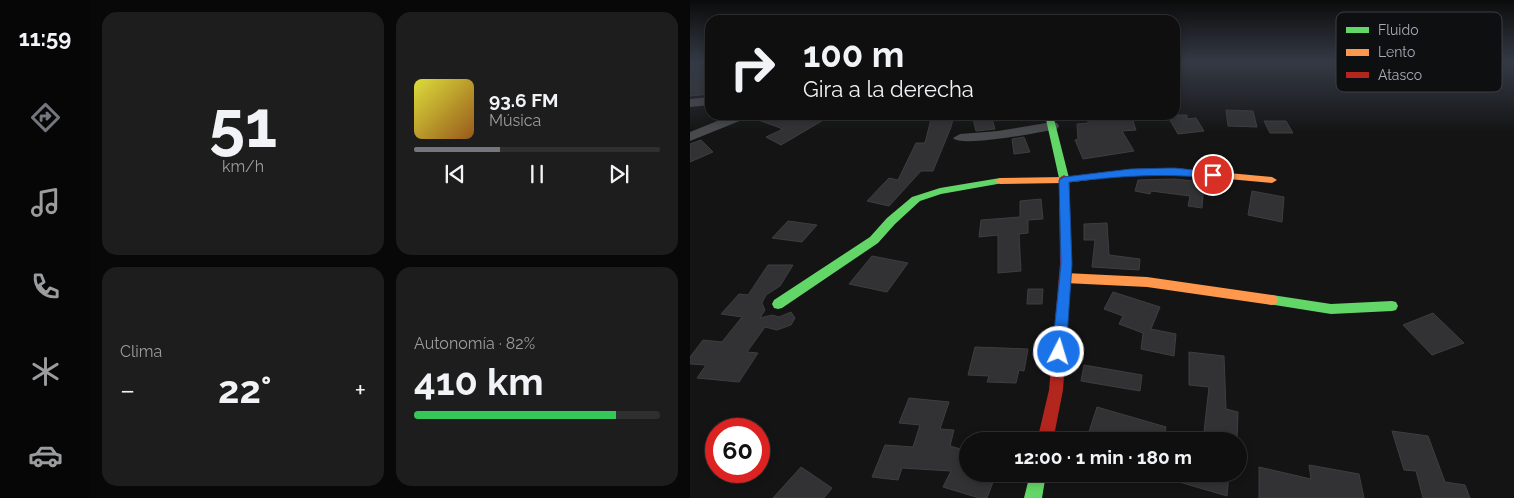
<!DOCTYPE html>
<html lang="es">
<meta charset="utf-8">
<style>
:root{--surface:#0f0f0f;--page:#1d1d1d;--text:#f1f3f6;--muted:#9b9c9e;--line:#2f2f2f;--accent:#73767c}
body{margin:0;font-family:Raleway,sans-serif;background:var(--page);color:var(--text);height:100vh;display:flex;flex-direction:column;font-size:19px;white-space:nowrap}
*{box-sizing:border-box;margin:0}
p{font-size:16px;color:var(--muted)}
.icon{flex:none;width:28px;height:28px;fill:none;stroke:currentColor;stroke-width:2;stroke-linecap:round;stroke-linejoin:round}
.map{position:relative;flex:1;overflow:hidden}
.drawer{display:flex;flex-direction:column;gap:12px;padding:12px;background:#080808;width:600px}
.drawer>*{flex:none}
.top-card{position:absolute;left:15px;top:15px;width:475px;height:105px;border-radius:15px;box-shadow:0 2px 8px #0003,0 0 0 1px var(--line);background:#0f0f0f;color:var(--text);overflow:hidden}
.speed{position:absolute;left:15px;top:418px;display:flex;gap:10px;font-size:25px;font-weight:700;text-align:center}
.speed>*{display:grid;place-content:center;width:65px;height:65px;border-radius:50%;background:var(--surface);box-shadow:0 2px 8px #0003,0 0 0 1px var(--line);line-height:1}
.speed .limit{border:8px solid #d22;background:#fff;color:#111}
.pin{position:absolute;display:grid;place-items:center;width:42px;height:42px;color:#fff;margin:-21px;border:2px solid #fff;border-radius:50%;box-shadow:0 1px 5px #0007}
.me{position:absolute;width:55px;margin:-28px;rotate:5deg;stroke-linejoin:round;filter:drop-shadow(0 0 4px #0008)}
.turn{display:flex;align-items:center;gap:18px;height:105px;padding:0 15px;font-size:22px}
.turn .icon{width:65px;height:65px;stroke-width:2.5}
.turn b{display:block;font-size:35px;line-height:42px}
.big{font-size:38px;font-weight:700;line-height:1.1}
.drawer .card{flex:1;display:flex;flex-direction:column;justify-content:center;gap:8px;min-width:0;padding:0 18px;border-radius:15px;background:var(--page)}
.drawer .dial{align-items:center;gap:0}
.dial b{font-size:65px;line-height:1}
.song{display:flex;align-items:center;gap:15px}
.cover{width:60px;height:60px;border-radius:8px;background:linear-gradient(135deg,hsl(60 70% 55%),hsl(30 70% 35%))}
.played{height:5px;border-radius:2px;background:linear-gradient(90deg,var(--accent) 35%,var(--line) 35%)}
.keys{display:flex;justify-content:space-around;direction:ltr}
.heat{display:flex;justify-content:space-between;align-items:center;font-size:28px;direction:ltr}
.charge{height:8px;border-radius:4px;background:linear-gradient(90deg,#34c759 82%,var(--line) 0)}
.drawer .tiles{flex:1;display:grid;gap:12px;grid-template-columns:repeat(2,1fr)}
.trip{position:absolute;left:269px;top:432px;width:288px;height:50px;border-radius:25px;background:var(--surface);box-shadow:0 2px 8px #0003,0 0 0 1px var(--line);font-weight:700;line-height:50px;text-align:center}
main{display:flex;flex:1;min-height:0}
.menu{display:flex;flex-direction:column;width:90px;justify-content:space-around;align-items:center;background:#060606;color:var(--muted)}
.menu .icon{width:35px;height:35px}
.menu .selected{color:var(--accent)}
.menu b{font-size:22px;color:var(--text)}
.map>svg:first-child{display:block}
.building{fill:#323234;stroke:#3d3e40}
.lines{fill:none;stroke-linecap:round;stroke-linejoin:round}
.street{fill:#494a4d;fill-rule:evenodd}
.fast{fill:#63d668;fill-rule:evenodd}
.slow{fill:#ff974d;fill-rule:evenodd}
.jam{fill:#b3261e;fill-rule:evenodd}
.route{fill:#1a73e8;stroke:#114b97}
.key{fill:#0e0f10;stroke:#3c3e41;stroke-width:1}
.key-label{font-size:14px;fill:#a6abb4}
</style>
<main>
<nav class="menu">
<b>11:59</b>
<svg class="icon selected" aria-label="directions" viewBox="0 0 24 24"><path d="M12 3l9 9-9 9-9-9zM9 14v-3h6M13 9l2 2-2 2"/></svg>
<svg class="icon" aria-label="music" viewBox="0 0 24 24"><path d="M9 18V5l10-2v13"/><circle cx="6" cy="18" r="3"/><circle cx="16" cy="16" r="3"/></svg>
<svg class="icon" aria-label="phone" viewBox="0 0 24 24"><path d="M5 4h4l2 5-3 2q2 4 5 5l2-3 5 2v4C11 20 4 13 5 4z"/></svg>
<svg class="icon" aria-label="climate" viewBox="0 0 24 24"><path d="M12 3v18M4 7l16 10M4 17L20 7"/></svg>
<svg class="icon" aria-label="car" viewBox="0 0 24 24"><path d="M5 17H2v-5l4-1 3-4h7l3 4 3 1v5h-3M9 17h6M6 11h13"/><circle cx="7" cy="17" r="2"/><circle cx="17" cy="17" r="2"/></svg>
</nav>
<section class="drawer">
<div class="tiles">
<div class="card dial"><b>51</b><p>km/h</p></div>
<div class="card">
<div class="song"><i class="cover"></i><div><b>93.6 FM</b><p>Música</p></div></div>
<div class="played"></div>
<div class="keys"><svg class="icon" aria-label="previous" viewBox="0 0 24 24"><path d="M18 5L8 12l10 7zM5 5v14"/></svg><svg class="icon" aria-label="pause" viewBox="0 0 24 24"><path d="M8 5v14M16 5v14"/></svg><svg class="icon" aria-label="next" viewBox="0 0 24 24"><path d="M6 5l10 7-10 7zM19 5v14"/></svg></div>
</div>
<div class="card"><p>Clima</p>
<div class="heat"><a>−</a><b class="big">22°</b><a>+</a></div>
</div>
<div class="card"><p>Autonomía · 82%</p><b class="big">410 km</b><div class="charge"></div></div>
</div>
</section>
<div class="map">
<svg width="824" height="498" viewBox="0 0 824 498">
<rect width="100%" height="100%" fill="#141414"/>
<!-- building -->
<path class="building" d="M0,62H20V94L0,96Z
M536,110L563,111L567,127L538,126Z
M61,115H142L91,145L76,137L93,129L60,117Z
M242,115H264L261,127L243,171H231L199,206L177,201L199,178L208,180L226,143H235Z
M282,115H301L305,129L286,131Z
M441,115L446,130L432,131L444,151L393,159L385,140L388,139L387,124L398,123V116Z
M477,115H497V119L506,118L514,131L488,134Z
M574,121H596L603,133H580Z
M334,137L340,152L324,154L322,139Z
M11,140L23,152L0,162V144Z
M484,179L514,182L512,208L498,206L500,196L461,191L460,194L445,191L448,180Z
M562,191L594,197L592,222L558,215Z
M351,199L353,219L338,220V233L329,234L331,271L308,273V235L289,237L291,220L330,217V201Z
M98,221L127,225L112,242L82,238Z
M417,223L419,255L450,259L449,270L402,267L405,240H394V224Z
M182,256L218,263L197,292L159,284Z
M78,265H103L90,286L76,295L72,303L75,310L70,318L82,315L89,317L101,312L105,318L101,325L87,330L75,327L57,352L68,353L49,382L7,378L16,365L0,364V357L13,340L32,342L52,317L31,314L49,294L58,295Z
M338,289H353L352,304H337Z
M423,292L470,307L461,329L486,334L484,356L451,349L453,333L429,324L433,316L414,309Z
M743,313L774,343L742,355L713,325Z
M285,347L338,349L334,371L329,370L326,383L297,382L299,376L278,375Z
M499,352L534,356L536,409L548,412L547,441H513L519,387L499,385Z
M394,365L452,375L450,391L391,381Z
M219,398L259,402L250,429L264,430L260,446L278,451V474H306L297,498H289L253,487L261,471L212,468L208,480L182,477L195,445L223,447L230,425L209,423Z
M407,407L476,427L474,441H396Z
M702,431L738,436L755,482L775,485L780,498H733L726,471L714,470Z
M619,465L669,474L674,498H569V467L621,479Z
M111,467L142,488L134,498H83Z
M473,474H539L537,496L472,477Z"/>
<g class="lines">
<!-- street -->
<path class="street" d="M20,97V105L0,107V99Z
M42,115H59L57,118L0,141V132Z
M362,122L367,123L369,126L367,129C352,132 271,148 263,138L270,134L308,131Z"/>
<!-- fast -->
<path class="fast" d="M355,115H363L379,178L377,180H371L369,178Z
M310,178L315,181L313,183L251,194L230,201L205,224L188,243L92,308L88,309L84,308L82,304L84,300L180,237L197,218L222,197L250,188Z
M582,295L641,304L702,301L706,302L708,306L706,310L702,311L641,314L578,304L576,300L578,296Z
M340,474H356L352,498H334Z"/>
<!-- slow -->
<path class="slow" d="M484,168L582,177L587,180L582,183L484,174L441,175L374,183L310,184L305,181L310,178L374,177L441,169Z
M375,273L457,277L582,295L586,296L588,300L586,304L582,305L457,287L375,283L371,281L369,278L371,275Z"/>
<!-- jam -->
<path class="jam" d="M374,175L379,178L382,264L373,390L363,441H347L359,390L370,264L369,178Z"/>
</g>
<!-- sky -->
<linearGradient id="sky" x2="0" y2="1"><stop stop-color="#0b0b0b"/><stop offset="0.47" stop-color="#343a45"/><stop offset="1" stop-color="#343a45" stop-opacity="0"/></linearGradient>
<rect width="824" height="132" fill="url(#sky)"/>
<!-- route -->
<path class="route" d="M484,168L523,172L528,175L523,178C471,173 431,176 379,182L382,264L376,352L374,357L369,359L364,357L362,352L371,264L369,180L374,177L441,169Z"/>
<!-- legend -->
<rect x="646" y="12" width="166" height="80" rx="8" class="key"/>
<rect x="656" y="27" width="23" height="6" fill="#63d668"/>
<rect x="656" y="49" width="23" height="7" fill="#ff974d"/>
<rect x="656" y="72" width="23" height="6" fill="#b3261e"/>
<g class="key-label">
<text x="688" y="35">Fluido</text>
<text x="688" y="57">Lento</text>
<text x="688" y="80">Atasco</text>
</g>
</svg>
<div class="speed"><div class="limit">60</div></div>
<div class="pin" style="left:523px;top:175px;background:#d93025"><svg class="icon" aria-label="arrive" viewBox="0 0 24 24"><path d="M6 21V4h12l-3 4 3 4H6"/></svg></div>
<svg class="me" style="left:369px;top:352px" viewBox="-20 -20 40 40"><circle r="17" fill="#1a73e8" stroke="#fff" stroke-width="3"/><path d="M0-11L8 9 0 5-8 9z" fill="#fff"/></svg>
<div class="trip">12:00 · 1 min · 180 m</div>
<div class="top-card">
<div class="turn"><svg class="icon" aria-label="right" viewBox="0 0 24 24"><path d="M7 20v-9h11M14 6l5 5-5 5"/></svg><div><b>100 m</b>Gira a la derecha</div></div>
</div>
</div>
</main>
